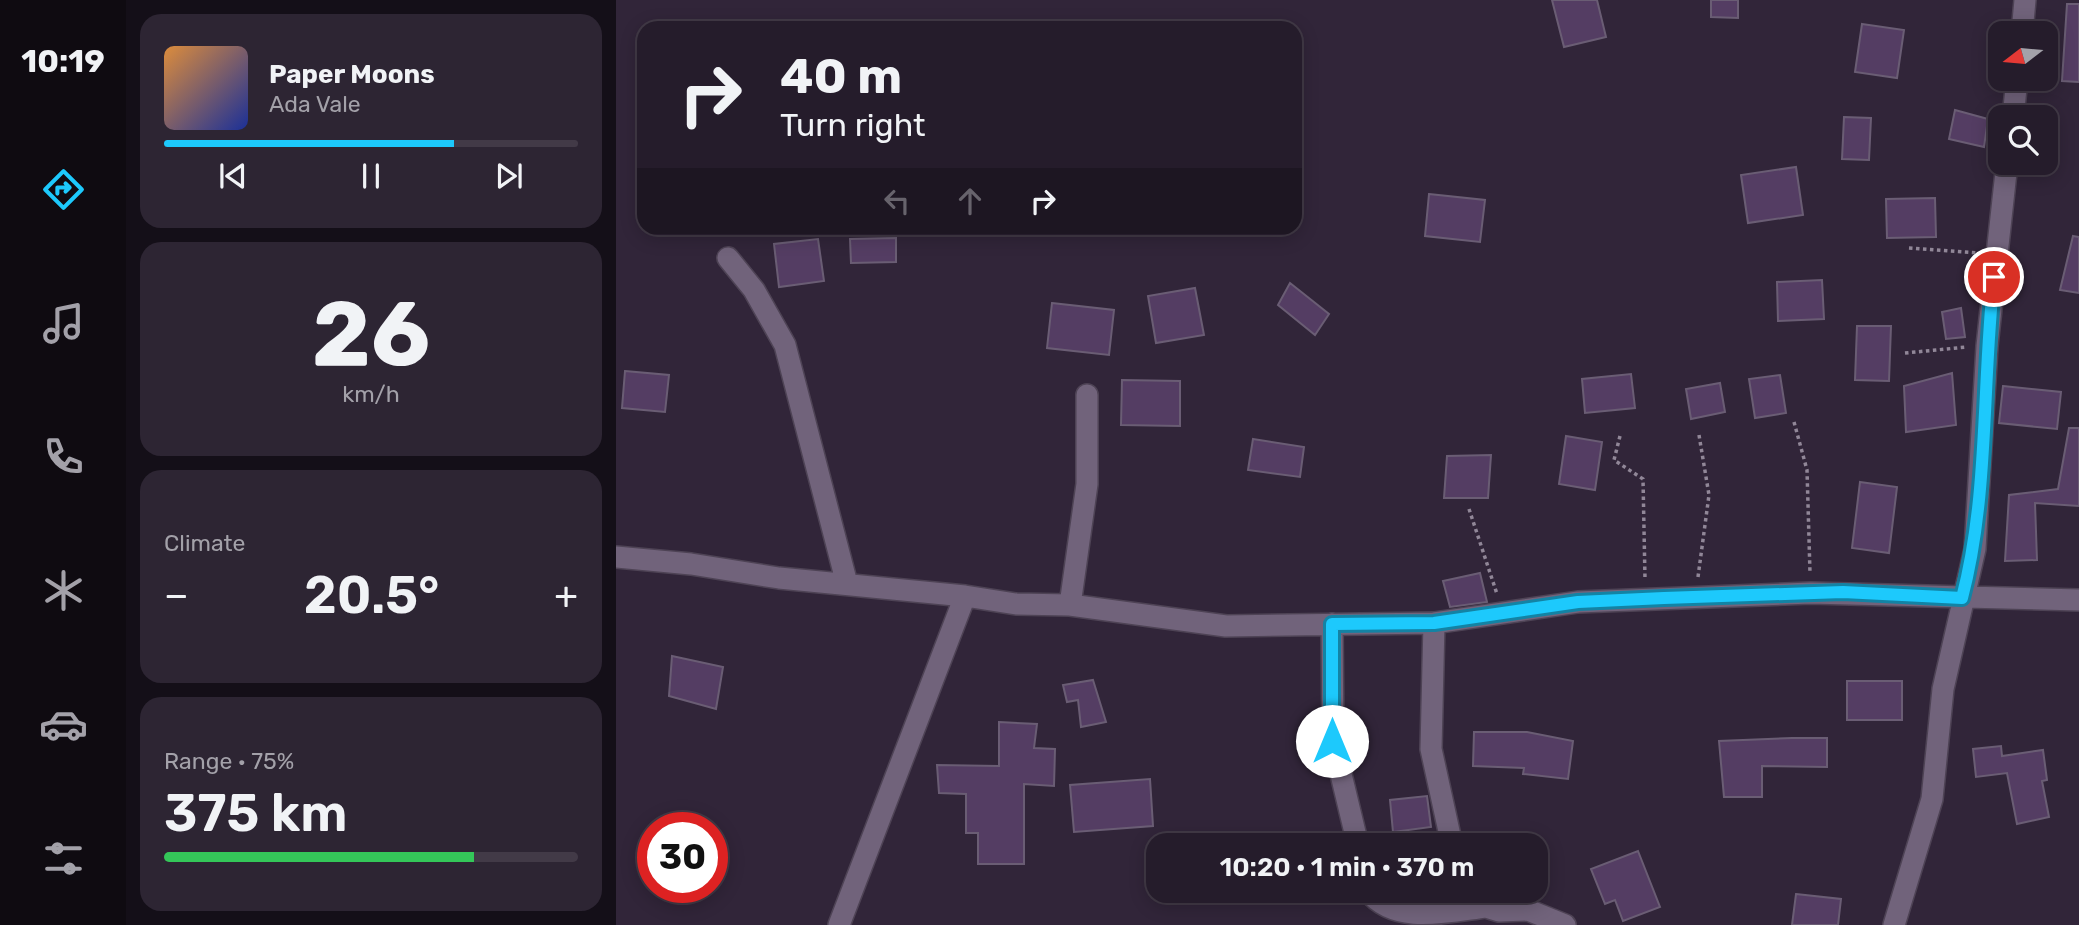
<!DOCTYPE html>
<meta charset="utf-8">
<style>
:root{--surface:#251c2b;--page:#2d2533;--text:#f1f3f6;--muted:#a3a1a9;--line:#423a47;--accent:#1dc9fc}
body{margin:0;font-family:Rubik,sans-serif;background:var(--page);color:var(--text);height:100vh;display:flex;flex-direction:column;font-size:26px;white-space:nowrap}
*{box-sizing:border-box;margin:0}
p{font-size:23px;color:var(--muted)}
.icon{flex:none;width:38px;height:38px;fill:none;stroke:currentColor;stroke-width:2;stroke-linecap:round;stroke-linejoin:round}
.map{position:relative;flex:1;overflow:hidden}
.sheet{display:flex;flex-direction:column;gap:14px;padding:14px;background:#140f18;width:490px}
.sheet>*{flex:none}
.guide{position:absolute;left:21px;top:21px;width:665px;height:214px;border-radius:21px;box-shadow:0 4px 18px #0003,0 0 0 2px var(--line);background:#251c2b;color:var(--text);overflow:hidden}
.needle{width:46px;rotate:254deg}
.controls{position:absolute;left:1372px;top:21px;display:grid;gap:14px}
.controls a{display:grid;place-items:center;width:70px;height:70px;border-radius:14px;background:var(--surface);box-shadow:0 4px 18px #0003,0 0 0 2px var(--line);font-size:35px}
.speed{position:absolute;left:21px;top:812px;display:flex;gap:14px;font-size:35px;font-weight:700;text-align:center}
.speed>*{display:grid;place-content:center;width:91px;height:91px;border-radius:50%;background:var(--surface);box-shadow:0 4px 18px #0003,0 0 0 2px var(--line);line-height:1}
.speed .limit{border:10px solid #d22;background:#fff;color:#111}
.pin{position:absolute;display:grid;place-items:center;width:60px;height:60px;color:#fff;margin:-30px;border:4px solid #fff;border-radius:50%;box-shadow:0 2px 7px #0007}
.me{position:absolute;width:77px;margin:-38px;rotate:0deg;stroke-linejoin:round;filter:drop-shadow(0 0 5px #0008)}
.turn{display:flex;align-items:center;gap:24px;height:147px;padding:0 28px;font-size:32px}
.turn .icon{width:91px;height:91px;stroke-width:2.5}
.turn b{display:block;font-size:49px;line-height:60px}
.lanes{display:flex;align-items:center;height:66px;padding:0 28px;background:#0003;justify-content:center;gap:35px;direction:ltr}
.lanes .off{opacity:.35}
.big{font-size:52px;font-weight:600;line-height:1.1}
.sheet .tile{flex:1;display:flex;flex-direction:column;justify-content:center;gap:10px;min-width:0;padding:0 24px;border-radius:21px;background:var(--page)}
.sheet .dial{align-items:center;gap:0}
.dial b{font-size:91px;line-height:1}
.song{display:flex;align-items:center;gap:21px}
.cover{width:84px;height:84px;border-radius:10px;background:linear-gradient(135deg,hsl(30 70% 55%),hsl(230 70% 35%))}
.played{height:7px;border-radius:4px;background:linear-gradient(90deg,var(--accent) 70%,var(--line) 70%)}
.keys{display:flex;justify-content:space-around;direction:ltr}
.heat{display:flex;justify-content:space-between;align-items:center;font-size:38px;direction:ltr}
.charge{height:10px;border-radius:5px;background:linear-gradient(90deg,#34c759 75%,var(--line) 0)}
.trip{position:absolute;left:530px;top:833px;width:402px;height:70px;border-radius:21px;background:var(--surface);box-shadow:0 4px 18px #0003,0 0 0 2px var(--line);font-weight:600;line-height:70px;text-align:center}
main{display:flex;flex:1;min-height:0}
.tab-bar{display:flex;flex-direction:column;width:126px;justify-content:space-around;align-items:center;background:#0f0b11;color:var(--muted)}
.tab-bar .icon{width:49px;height:49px}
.tab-bar .current{color:var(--accent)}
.tab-bar b{font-size:32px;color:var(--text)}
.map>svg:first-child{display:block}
.building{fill:#543d63;stroke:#6a5d74;stroke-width:2}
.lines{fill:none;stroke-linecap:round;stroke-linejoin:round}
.minor-casing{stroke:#4e4355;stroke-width:24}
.path{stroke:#918798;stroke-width:3.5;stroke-dasharray:3.5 3.5;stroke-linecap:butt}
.minor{stroke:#71637b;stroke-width:21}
.route-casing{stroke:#1383a4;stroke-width:18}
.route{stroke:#1dc9fc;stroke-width:12}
</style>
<main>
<nav class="tab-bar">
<b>10:19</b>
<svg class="icon current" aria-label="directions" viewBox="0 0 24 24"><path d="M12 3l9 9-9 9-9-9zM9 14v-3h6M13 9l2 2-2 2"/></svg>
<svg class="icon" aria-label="music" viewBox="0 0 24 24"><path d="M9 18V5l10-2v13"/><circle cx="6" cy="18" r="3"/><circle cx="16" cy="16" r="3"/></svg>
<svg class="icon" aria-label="phone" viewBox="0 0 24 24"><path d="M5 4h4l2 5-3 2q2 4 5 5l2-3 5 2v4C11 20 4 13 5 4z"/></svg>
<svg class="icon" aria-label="climate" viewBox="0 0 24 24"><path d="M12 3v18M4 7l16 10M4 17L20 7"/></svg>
<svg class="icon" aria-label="car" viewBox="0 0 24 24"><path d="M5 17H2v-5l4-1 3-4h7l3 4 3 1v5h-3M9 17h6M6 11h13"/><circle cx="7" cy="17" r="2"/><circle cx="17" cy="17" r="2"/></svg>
<svg class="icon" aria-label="filters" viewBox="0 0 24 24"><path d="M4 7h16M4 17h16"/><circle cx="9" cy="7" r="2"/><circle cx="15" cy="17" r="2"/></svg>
</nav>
<section class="sheet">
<div class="tile">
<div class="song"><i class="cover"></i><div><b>Paper Moons</b><p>Ada Vale</p></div></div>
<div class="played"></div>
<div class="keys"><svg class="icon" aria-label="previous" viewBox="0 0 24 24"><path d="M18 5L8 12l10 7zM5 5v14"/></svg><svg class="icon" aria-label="pause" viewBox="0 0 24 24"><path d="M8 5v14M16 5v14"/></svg><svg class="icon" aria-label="next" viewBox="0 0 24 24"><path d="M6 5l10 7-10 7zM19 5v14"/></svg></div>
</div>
<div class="tile dial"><b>26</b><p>km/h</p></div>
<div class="tile"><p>Climate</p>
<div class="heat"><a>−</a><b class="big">20.5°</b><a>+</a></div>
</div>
<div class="tile"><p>Range · 75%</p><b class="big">375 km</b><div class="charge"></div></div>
</section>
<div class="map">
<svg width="1463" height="925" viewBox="0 0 1463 925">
<rect width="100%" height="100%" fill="#312539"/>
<!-- building -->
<path class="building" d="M936,0H981L990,37L948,47Z
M1095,0H1122V18L1095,17Z
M1451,4H1463V82L1446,81Z
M1246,24L1288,30L1281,78L1239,72Z
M1339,110L1372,119L1368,147L1333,139Z
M1228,117L1255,118L1253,160L1226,159Z
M1180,167L1187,215L1132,223L1125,175Z
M813,194L869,200L864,242L809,236Z
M1319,198L1320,237L1271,238L1270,199Z
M1457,236L1463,237V293L1444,290Z
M280,238V262L235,263L234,239Z
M202,239L208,281L163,287L158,244Z
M1206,280L1208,319L1162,321L1161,282Z
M674,283L713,314L699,335L662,305Z
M579,288L588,335L540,343L532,296Z
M436,303L498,310L493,355L431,348Z
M1345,308L1349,337L1330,339L1326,312Z
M1241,326H1275L1273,381L1239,380Z
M9,371L53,375L49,412L6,408Z
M1336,373L1340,425L1290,432L1288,386Z
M1015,374L1019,408L969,413L966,379Z
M1164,375L1170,413L1139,418L1133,379Z
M506,380L564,381V426L505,425Z
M1104,383L1109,412L1075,419L1070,389Z
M1387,386L1445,392L1441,429L1383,423Z
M1453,428H1463V506L1419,503L1421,560L1389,561L1393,495L1442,489Z
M950,436L986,442L979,490L943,484Z
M637,439L688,447L684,477L632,470Z
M875,455L872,498H828L831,456Z
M1244,482L1281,487L1273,553L1236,548Z
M864,573L871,602L834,607L827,581Z
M56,656L107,667L100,709L53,696Z
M477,680L490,722L465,727L462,700L451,702L447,685Z
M1231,681H1286V720H1231Z
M383,722L421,724L418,748L439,749L438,786L408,784V864H362V833H350V794L323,793L321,765L383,766Z
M858,732H911L957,741L952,779L907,774L908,768L857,766Z
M1176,738H1211V767L1146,766V797H1108L1103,741Z
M1385,746L1386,756L1427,750L1431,780L1426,781L1433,817L1401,824L1391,773L1360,777L1357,749Z
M534,779L537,826L458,832L454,785Z
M811,796L815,827L777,832L774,800Z
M1022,851L1044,907L1007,921L999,900L989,904L975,869Z
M1180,894L1225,899L1222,925H1176Z"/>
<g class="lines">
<defs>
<path id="minor" d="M1406,33L1409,0
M1397,117L1401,79
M112,258L138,290L169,345L231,584
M0,557L75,564L163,578L349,596L400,604L454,605L610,626L818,623L962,602L1195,593L1463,600
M454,605L471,484V395
M818,623L815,749L836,845
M716,624L717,741L742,845
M752,891C779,925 830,912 870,907
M852,891L860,904L883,911L912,910L949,925
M223,925L349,596
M1278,925L1316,799L1327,689L1359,549L1371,346L1391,163"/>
</defs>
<!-- minor casing -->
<use href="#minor" class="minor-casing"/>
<!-- path -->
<path class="path" d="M1293,248L1362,253
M1289,353L1351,347
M1178,422L1191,470L1194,573
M1004,436L998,460L1027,479L1029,579
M853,509L881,594
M1082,577L1093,495L1083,435"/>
<!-- minor -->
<use href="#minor" class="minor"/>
</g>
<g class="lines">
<defs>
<path id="route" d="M716,741V624L818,623L962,602L1048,598L1227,592L1346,598C1373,496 1366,383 1378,277"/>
</defs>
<!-- route casing -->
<use href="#route" class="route-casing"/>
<!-- route -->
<use href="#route" class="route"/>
</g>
</svg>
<div class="controls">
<a><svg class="needle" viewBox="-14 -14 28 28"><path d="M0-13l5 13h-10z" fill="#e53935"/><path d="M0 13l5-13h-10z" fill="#a3a1a9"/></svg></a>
<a><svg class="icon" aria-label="search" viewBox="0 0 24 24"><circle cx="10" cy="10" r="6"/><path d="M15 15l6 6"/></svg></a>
</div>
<div class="speed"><div class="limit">30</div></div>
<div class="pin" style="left:1378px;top:277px;background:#d93025"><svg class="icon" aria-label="arrive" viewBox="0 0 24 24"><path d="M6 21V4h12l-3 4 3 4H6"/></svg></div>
<svg class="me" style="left:716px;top:741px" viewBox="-20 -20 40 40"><circle r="19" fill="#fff"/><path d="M0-13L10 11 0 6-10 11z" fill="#1dc9fc"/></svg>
<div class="trip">10:20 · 1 min · 370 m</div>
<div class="guide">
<div class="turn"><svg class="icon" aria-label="right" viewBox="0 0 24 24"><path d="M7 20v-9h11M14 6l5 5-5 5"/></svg><div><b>40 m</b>Turn right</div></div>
<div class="lanes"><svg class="icon off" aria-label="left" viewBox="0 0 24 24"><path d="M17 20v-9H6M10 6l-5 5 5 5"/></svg><svg class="icon off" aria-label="ahead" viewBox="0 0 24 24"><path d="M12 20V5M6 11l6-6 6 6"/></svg><svg class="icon" aria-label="right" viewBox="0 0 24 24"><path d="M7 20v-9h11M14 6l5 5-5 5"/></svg></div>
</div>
</div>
</main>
